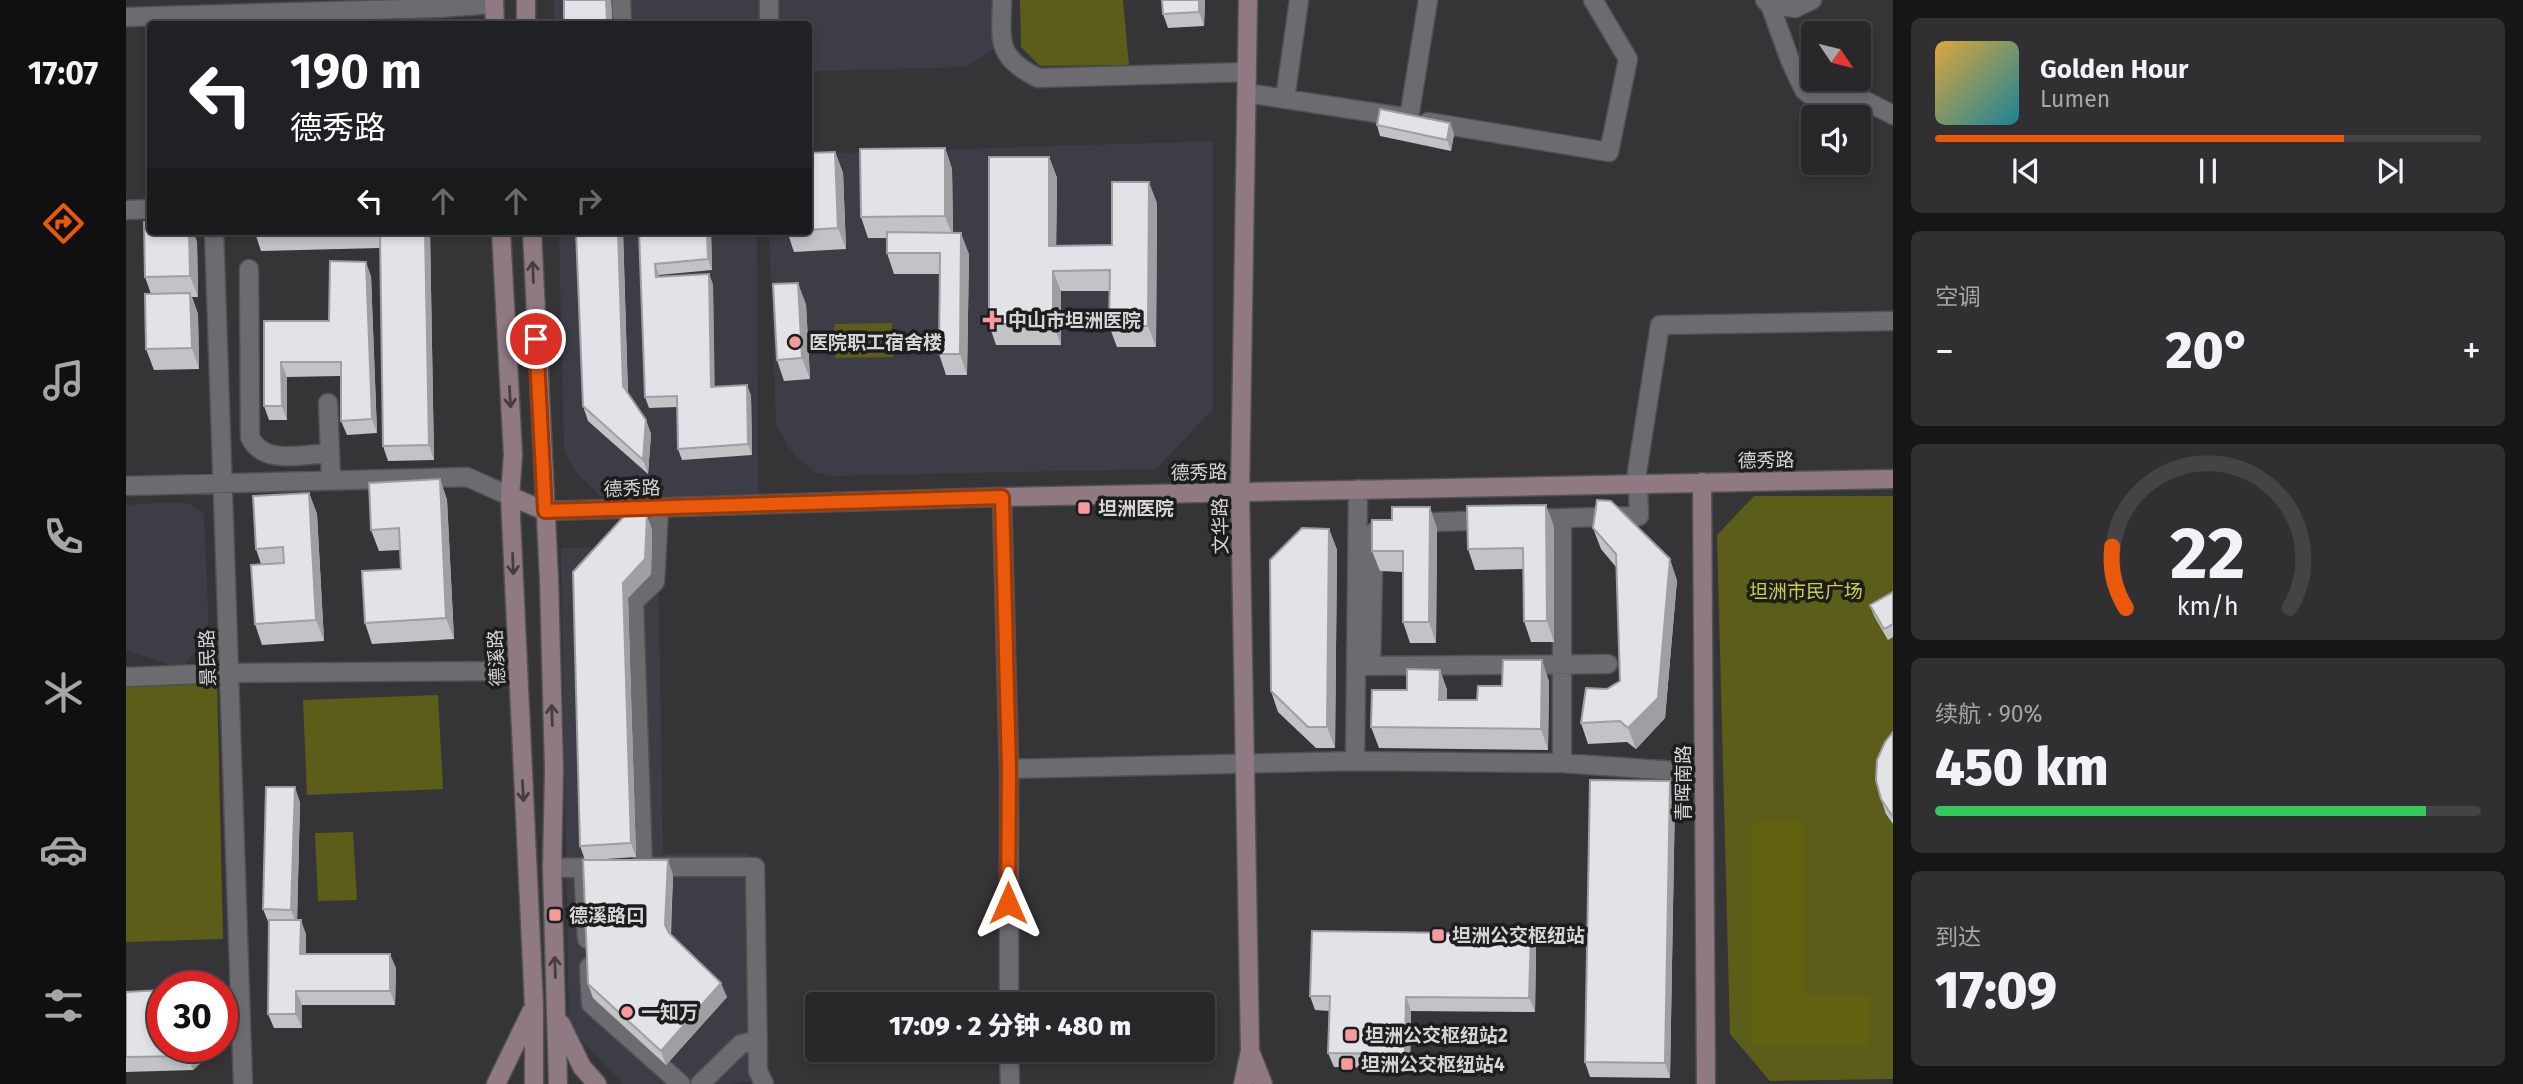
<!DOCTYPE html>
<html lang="zh">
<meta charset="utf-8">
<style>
:root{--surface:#28282a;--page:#303032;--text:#f1f3f6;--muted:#a5a6a8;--line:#444447;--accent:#ea580c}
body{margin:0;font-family:"Fira Sans","Noto Sans SC",sans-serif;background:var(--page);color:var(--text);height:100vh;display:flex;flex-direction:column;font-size:26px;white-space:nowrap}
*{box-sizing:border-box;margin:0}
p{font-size:23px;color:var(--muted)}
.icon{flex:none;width:38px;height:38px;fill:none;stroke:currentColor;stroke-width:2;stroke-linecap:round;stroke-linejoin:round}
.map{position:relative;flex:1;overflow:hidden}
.drawer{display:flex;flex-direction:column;gap:18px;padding:18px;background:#161617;width:630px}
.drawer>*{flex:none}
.hud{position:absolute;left:21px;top:21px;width:665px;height:214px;border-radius:7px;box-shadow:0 4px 10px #0003,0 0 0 2px var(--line);background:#202124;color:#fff;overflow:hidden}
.needle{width:46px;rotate:125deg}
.buttons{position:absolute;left:1675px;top:21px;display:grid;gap:14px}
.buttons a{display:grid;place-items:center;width:70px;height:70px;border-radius:7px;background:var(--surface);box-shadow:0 4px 10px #0003,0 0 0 2px var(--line);font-size:35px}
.speed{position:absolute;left:21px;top:971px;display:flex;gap:14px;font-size:35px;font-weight:700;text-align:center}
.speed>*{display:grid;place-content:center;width:91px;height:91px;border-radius:50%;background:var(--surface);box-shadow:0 4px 10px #0003,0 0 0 2px var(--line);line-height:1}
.speed .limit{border:10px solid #d22;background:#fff;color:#111}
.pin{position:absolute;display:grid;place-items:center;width:60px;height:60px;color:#fff;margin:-30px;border:4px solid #fff;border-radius:50%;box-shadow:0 2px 7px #0007}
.me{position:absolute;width:77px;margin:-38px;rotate:0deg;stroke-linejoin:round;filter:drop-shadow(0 0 5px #0008)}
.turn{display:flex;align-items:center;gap:24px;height:147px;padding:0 28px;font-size:32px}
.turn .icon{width:91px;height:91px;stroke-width:2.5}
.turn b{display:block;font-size:49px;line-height:60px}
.lanes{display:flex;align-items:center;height:66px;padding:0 28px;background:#0003;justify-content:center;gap:35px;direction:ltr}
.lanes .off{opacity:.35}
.big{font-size:52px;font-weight:800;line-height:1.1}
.drawer .tile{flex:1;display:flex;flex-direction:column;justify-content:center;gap:10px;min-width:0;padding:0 24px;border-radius:10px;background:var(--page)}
.drawer .dial{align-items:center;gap:0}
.dial svg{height:182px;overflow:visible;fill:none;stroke:var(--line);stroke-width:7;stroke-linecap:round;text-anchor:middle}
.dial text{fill:var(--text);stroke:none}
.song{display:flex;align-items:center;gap:21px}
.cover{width:84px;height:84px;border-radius:10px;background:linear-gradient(135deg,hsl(40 70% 55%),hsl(190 70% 35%))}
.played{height:7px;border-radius:4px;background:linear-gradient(90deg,var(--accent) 75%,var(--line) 75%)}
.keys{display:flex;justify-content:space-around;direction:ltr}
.heat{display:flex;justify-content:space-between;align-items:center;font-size:38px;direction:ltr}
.charge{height:10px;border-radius:5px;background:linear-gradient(90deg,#34c759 90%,var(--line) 0)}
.trip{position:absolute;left:679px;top:992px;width:410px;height:70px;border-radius:7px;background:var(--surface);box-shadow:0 4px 10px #0003,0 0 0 2px var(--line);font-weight:800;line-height:70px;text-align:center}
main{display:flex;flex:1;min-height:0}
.menu{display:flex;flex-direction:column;width:126px;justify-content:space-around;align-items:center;background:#101011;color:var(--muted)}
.menu .icon{width:49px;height:49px}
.menu .current{color:var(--accent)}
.menu b{font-size:32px;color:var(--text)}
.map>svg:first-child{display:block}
.built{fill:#3c3d46}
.green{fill:#5b5d19}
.forest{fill:#61620f}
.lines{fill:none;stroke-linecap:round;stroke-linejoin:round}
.street-casing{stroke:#515153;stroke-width:21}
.secondary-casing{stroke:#515153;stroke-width:21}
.street{stroke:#6c6c70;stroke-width:18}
.secondary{stroke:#8f7982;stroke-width:18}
.wall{fill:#c2c3c7}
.shaded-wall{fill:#9e9fa2}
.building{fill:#e2e3e7;stroke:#9e9fa2;stroke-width:2}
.oneway{stroke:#453d41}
.route-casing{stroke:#983908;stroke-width:18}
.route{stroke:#ea580c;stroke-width:12}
.poi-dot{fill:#f59b9e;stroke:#1d1d1e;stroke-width:2.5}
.labels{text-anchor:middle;stroke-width:7;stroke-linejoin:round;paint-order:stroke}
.poi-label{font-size:19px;font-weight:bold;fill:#d5d5d7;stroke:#1d1d1e;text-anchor:start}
.street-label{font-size:19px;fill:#d5d5d7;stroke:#1d1d1e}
.park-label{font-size:19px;fill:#cbce46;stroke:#1d1d1e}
</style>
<main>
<nav class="menu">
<b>17:07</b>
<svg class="icon current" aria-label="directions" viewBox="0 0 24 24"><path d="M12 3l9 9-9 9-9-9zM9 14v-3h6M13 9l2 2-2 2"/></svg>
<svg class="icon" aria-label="music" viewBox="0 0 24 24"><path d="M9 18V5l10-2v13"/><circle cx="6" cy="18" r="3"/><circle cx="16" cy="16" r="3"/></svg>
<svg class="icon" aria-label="phone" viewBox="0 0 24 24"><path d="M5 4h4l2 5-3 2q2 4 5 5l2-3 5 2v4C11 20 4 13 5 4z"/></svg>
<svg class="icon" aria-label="climate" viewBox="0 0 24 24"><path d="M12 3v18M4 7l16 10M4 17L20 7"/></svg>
<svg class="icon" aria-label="car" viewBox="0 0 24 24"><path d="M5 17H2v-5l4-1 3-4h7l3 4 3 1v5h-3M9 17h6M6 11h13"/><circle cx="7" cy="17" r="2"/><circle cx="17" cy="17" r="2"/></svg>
<svg class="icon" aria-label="filters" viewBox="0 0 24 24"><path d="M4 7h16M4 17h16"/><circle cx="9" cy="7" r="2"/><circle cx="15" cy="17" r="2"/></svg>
</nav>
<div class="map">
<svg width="1767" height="1084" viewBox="0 0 1767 1084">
<rect width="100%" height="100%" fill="#353538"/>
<!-- built -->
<path class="built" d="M428,0H876L875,44L840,67L683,71L682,24H428Z
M1087,141V409L1030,469L704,476L689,472L671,458L661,445L650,424L643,231H682L683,154Z
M433,231H631L632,505L489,510L449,471L438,450Z
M41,502L64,504L78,514L83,636L55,669L0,650V505Z
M532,546L537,854L623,853L627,1081L598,1084H497L443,1027L435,548Z"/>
<!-- green -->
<path class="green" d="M894,0H997L1003,65L914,66L895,47Z
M766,323L767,357L709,358L708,324Z
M1628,496H1767V1079L1644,1081L1604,1034L1591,535Z
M91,684L97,939L0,942V687Z
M312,695L317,789L181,795L177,700Z
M227,832L231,900L192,901L189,833Z"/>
<!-- forest -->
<path class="forest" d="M1627,822H1678L1677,994L1744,995L1743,1045H1626Z"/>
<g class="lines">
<defs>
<path id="street" d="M495,0L496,24
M643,0V24
M876,0C875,42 870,57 912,78L1121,72
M1639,0L1644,5L1669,8L1686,0
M1644,5L1664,60L1678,90L1694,102L1736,99L1767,115
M0,17L313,8L368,4
M1121,93L1283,118L1302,0
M1159,99L1173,0
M1302,122L1483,152L1502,59L1467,0
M0,210L24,209
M88,231L117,1084
M123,269L124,437C137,466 177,454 204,453
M202,403L205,480
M1509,485L1534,325L1767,321
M0,486L341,477L384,496
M876,497L883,769V1004
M1436,518V763
M1401,519L1513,516L1512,484
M1285,523L1366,520
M1245,665L1248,532
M1233,666L1482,664
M0,677L102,673L391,671
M1229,761L1232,489
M883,769L1229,761L1436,763L1578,773
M457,867L461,939
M517,867L508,602L529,582L533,508
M522,867H629L632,1071L638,1084
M426,868L480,867
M463,967L465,1004L555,1084
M883,1050L884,1084
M574,1084L615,1044L632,1040"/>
<path id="secondary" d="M368,0L369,24
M400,0V24
M375,231L387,455L384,496L408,1006V1084
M406,231L423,579L428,770L426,868L432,1084
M1576,482L1580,1084
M384,496L419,511L876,497L1767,479
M435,1024L456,1067L471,1084
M1124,1051L1137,1084
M370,1084L405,1012
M1117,1084L1124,1051L1114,492L1122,0"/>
</defs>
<!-- street casing -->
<use href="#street" class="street-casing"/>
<!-- secondary casing -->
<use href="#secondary" class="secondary-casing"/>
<!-- street -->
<use href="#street" class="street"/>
<!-- secondary -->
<use href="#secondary" class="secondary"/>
</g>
<!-- wall -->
<path class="wall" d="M485,0L486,24H440L438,20Z
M1079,0L1078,26L1042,28L1037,14Z
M1324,123L1328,134L1325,151L1254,136L1251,125Z
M819,148L826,169L827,233L843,254L841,375H820L813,354L814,274H768L761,253V238H742L735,217Z
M709,152L717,173L720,249L668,252L661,231H682V153Z
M923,157L931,178L930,246L986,245L1031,203L1030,347H991L983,326L984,291H935V345H870L863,324Z
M130,231H304L308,460L262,461L257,446L254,248L135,251L130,236Z
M450,231H497L502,393L520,420L525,434L522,474L462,421L457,406Z
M513,231H585L586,270L533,275V277L583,274L587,285L588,387L621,385L625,396L626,455L556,460L552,449L551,407L523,408L519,397Z
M71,241L72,297H66L72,314L73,369L28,370L20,349L25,294L19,277Z
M245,276L251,433L221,435L215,421V376L161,377V420H143L138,406V321H203Z
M680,304L684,379L658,381L651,360Z
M314,479L321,500L328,639L246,644L239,623L275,569L274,550L253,551L245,530Z
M183,493L191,514L198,641L136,645L129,624L135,564L130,549Z
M1428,526V642H1405L1398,621V569L1349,570L1342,549Z
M1311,528L1310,643H1284L1277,622V572L1254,571L1246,551Z
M1467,528L1551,580L1539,718L1510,749L1501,742L1462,744L1455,723L1481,689L1494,681L1490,567L1475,549Z
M526,529L525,574L502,598L510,857L463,860L547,875L545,934L601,997L540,1065L467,998L462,984L459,860L454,846L447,572Z
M1203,529L1211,550L1209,748H1190L1152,712L1145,691Z
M1767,592V637L1762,640L1748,616L1744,605Z
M1314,670L1321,690V700H1351L1376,686L1423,681L1422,750L1253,748L1245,727L1281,690Z
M1767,732V824L1760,814L1755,799Z
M1544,781L1549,795L1544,1078L1464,1077L1459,1062Z
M174,802L171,920L180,934V954L270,968L269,1005H176V1028H148L142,1014L143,924L137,909Z
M1405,934L1410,948L1409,1012L1285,1011L1284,1068L1208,1067L1202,1053L1203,1011L1189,1010L1184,996Z
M0,992L37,1046H93L67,1070L0,1072Z
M1081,1003L1086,1018L1087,1048L1076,1049V1004Z
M932,1050H1045L933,1054Z"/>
<!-- shaded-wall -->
<path class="shaded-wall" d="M480,0H485L486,24H482L481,21Z
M1073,0H1079L1078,26L1073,12Z
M1324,123L1328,134L1325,151L1321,140Z
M819,148L826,169L827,237L819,216Z
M709,152L717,173L720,249L712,228Z
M923,157L931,178L930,266L923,246Z
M1023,182L1031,203L1030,347L1022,326Z
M63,231H67L71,241L72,297L64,276Z
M299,231H304L308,460L303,445Z
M492,231H497L502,400L497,386Z
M581,231H585L586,270L582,259Z
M835,233L843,254L841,375L834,354Z
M240,262L245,276L251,433L246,419Z
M529,264L533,275L534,288L530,277Z
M927,271L935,291V345L927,324Z
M583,274L587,285L589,398L585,387Z
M672,283L680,304L684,379L676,358Z
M64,293L72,314L73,369L66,348Z
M155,362L161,377V420L156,406Z
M621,385L625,396L626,455L622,444Z
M520,420L525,434L522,474L517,460Z
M314,479L321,500L328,639L320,618Z
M183,493L191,514L198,641L190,620Z
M1420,505L1428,526V642L1421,621Z
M1304,507L1311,528L1310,643L1303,622Z
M521,515L526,529L525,574L502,598L510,857L505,843L497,583Z
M1203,529L1211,550L1209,748L1201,727Z
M1544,559L1551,580L1539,718L1510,749L1502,728Z
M1416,660L1423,681L1422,750L1415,729Z
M1314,670L1321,690V721L1313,700Z
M1544,781L1549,795L1544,1078L1539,1063Z
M169,787L174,802L171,925L165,910Z
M542,860L547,875L544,939L539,925Z
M175,920L180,934V968L174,954Z
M1405,934L1410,948L1409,1012L1403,998Z
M264,954L270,968L269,1005L264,991Z
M595,983L601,997L540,1065L535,1051Z
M170,991L176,1005V1028L170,1014Z
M1280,997L1285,1011L1284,1068L1279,1054Z
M1081,1003L1086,1018L1087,1048L1082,1034Z
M73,1046H93L67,1070L62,1056Z"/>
<!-- building -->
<path class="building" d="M438,0H480L481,21L438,20Z
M1036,0H1073V12L1037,14Z
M1254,109L1324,123L1321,140L1251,125Z
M819,148V216L735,217L734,149Z
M709,152L712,228L682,230V153Z
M863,157H923V246L986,245V182H1023L1022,326H983L984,270L927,271V324H863Z
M24,221V231H63L64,276L19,277L18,222Z
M130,231H299L303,445L257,446L254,234L130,236Z
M450,231H492L497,386L520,420L517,460L457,406Z
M513,231H581L582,259L529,264L530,277L583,274L585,387L621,385L622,444L552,449L551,396L519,397Z
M761,232L835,233L834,354H813L814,253H761Z
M204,261L240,262L246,419L215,421V362H155L156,406H138V321H203Z
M672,283L676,358L651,360L647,284Z
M64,293L66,348L20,349L19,294Z
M314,479L320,618L239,623L236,571L275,569L273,528L245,530L243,483Z
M183,493L190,620L129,624L125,565L158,563L157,547L130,549L127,496Z
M1471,500L1485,501L1544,559L1532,698L1502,728L1494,721L1455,723L1460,688L1481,689L1494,681L1490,554L1467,528Z
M1420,505L1421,621H1398L1397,548L1342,549L1341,506Z
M1266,507H1304L1303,622H1277V551H1246V520H1266Z
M501,513L521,515L519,559L497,583L505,843L454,846L447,572Z
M1176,528L1203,529L1201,727H1182L1145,691L1144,560Z
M1767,592V624L1758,629L1744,605Z
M1377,660H1416L1415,729L1245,727L1246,690H1281V669L1314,670L1313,700H1351L1352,686H1376Z
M1767,732V817L1755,799L1750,780L1751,760L1759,742Z
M1464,780L1544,781L1539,1063L1459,1062Z
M140,787H169L165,910L137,909Z
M457,860H542L539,925L543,933L595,983L535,1051L462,984Z
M143,920H175L174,954H264V991H170V1014H142Z
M1186,931L1405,934L1403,998L1280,997L1279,1054L1202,1053L1204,996H1184Z
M37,990V1046H73L62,1056L0,1057V992Z
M1081,1003L1082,1034H1076V1004H1053Z"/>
<!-- one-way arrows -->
<defs><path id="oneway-shaft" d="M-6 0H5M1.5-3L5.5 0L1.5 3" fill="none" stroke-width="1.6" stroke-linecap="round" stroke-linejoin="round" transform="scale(1.75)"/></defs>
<g class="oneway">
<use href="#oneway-shaft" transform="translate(407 272) rotate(-92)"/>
<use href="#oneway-shaft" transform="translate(384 397) rotate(87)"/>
<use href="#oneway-shaft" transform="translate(387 564) rotate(88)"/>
<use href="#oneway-shaft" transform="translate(426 715) rotate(-92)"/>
<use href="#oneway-shaft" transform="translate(397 791) rotate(87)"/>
<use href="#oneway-shaft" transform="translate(429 967) rotate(-92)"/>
</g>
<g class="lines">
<defs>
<path id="route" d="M410,339L419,511L876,497L883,769L882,903"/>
</defs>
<!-- route casing -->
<use href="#route" class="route-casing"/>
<!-- route -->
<use href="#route" class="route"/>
</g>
<!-- markers -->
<g class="poi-dot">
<path d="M862.5 309.5h7v7h7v7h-7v7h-7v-7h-7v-7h7z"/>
<circle cx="669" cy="342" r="7"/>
<rect x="951" y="501" width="14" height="14" rx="3.5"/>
<rect x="422" y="908" width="14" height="14" rx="3.5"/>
<rect x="1305" y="928" width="14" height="14" rx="3.5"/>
<circle cx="501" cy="1012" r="7"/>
<rect x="1218" y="1028" width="14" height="14" rx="3.5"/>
<rect x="1214" y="1057" width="14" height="14" rx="3.5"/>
</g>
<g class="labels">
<!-- poi labels -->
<g class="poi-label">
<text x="882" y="327">中山市坦洲医院</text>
<text x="683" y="349">医院职工宿舍楼</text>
<text x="972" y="515">坦洲医院</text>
<text x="443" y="922">德溪路口</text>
<text x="1326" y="942">坦洲公交枢纽站</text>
<text x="515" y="1019">一知万</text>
<text x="1239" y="1042">坦洲公交枢纽站2</text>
<text x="1235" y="1071">坦洲公交枢纽站4</text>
</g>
<!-- street labels -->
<g class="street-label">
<text transform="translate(1640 460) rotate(-1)" y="7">德秀路</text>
<text transform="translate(1073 472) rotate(-1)" y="7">德秀路</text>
<text transform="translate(506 488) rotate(-2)" y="7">德秀路</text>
<text transform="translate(1094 526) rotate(-91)" y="7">文华路</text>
<text transform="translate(81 658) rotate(-92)" y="7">景民路</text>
<text transform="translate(370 658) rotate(-93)" y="7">德溪路</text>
<text transform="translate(1557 783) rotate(-90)" y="7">青晖南路</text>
</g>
<!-- park labels -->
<g class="park-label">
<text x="1680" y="598">坦洲市民广场</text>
</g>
</g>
</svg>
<div class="buttons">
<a><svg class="needle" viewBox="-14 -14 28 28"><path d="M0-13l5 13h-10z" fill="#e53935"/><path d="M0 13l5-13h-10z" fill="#a5a6a8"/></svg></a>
<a><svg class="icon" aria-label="sound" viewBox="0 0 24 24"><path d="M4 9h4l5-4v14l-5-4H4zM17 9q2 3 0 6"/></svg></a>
</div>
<div class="speed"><div class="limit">30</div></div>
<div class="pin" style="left:410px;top:339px;background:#d93025"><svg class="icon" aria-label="arrive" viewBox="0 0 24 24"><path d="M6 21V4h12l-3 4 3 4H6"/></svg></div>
<svg class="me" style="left:882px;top:903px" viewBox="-20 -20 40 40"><path d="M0-17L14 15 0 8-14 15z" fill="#ea580c" stroke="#fff" stroke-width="4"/></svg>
<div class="trip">17:09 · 2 分钟 · 480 m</div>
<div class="hud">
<div class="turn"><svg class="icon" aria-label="left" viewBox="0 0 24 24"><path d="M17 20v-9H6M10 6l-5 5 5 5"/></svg><div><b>190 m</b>德秀路</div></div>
<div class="lanes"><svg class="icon" aria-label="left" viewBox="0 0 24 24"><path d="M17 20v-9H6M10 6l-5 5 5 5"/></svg><svg class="icon off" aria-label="ahead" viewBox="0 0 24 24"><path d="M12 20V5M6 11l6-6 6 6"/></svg><svg class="icon off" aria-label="ahead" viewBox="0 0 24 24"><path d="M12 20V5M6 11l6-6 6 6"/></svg><svg class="icon off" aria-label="right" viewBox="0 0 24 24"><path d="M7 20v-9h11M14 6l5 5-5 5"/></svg></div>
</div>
</div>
<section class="drawer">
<div class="tile">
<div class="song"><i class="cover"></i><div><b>Golden Hour</b><p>Lumen</p></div></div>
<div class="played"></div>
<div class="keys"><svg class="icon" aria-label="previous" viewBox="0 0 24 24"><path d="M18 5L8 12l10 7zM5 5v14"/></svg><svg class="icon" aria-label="pause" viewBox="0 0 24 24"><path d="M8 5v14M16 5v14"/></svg><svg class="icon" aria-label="next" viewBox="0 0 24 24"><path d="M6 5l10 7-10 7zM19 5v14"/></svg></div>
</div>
<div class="tile"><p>空调</p>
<div class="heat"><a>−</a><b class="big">20°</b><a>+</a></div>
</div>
<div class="tile dial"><svg viewBox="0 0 100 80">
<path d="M14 69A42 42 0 1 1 86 69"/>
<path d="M14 69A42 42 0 0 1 8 42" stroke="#ea580c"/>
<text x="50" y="56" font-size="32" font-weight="700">22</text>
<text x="50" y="72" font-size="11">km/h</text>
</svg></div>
<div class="tile"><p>续航 · 90%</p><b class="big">450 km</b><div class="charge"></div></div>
<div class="tile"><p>到达</p><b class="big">17:09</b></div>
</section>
</main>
